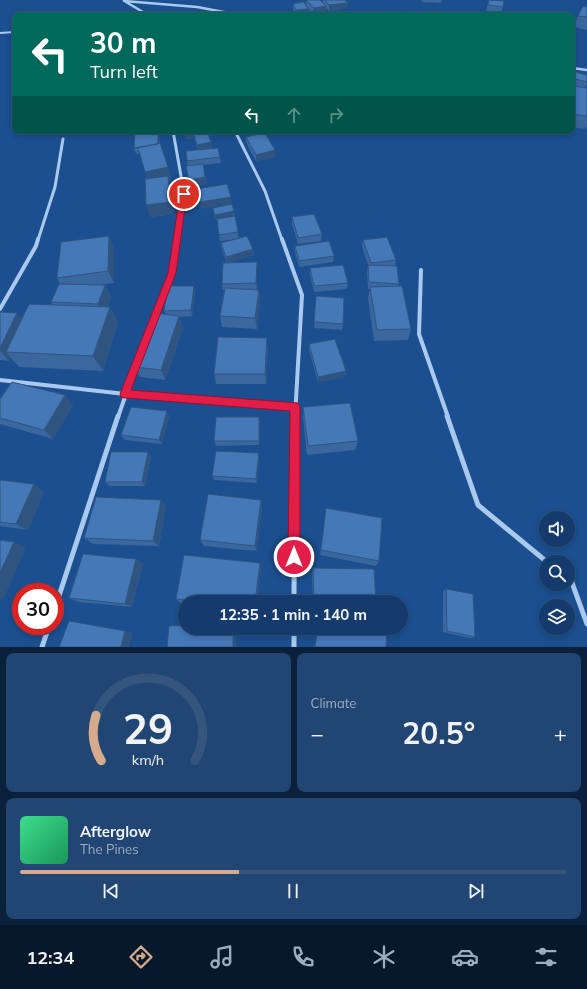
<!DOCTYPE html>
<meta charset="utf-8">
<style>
:root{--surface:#143b6b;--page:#214673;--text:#f1f3f6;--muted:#9dadc1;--line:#33557e;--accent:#d6ab8b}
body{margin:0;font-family:Mulish,sans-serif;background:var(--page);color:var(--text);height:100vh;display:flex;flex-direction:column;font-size:15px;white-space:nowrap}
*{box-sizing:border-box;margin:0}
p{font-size:13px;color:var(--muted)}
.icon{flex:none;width:22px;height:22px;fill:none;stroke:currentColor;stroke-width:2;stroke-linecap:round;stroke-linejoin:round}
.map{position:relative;height:647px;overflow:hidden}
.details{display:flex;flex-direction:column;gap:6px;padding:6px;background:#0b203b;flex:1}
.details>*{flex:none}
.guide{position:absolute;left:12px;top:12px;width:563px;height:122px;border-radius:8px;box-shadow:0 2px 6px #0003,0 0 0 1px var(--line);background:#00695c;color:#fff;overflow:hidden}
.controls{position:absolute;left:539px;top:511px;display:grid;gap:8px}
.controls a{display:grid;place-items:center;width:36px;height:36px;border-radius:50%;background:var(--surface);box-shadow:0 2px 6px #0003,0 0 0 1px var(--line);font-size:20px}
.speed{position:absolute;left:12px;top:583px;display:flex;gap:8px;font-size:20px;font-weight:700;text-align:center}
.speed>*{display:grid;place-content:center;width:52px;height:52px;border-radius:50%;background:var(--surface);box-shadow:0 2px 6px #0003,0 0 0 1px var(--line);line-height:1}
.speed .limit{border:6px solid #d22;background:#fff;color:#111}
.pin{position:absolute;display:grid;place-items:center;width:34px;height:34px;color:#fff;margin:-17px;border:2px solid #fff;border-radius:50%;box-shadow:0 1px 4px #0007}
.me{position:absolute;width:44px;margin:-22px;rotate:0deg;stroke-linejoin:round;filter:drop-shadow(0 0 3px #0008)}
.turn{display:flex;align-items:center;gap:14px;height:84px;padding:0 12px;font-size:18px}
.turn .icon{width:52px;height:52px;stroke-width:2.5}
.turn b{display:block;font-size:28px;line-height:34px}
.lanes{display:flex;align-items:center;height:38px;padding:0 12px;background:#0003;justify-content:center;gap:20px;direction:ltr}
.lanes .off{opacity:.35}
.big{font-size:30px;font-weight:700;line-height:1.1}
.details .tile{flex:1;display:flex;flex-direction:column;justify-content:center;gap:6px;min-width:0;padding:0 14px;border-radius:8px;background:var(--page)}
.details .dial{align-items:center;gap:0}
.dial svg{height:104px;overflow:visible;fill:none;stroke:var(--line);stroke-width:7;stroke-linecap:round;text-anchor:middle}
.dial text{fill:var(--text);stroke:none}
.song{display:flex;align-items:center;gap:12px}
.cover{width:48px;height:48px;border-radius:6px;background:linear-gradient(135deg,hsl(150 70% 55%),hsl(150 70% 35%))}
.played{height:4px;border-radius:2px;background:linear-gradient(90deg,var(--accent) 40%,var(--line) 40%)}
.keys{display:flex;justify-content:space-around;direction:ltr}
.heat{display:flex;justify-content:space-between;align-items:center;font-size:22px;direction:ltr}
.details .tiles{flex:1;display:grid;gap:6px;grid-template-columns:1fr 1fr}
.tile:last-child{grid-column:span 2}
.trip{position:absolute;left:178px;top:595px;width:230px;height:40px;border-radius:20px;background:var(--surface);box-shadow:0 2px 6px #0003,0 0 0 1px var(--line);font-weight:700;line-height:40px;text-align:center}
.menu{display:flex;height:64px;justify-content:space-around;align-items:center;background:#08182b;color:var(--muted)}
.menu .icon{width:28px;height:28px}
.menu .on{color:var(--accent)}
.menu b{font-size:18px;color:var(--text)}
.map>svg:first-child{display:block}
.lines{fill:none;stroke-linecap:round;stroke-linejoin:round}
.lane{stroke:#a9c9ee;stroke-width:2}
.street-far3{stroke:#a9c9ee;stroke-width:2.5}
.street-far2{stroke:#a9c9ee;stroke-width:3}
.street-far1{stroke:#a9c9ee;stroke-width:4}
.street{stroke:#a9c9ee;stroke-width:5}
.wall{fill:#3a679d}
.shaded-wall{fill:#305480}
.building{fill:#4478b7;stroke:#305480}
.route{fill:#e11d48;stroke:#92132f}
</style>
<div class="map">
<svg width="587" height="647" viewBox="0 0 587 647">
<rect width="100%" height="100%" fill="#1b4f8f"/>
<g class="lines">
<!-- lane -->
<path class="lane" d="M0,33L15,32"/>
<!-- street-far3 -->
<path class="street-far3" d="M124,1L197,7L240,15
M126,2L148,15
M572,68L587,70"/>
<!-- street-far2 -->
<path class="street-far2" d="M173,131L184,193L177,240
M235,131L265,191L282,240
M38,240L55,187L63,139"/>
<!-- street-far1 -->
<path class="street-far1" d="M282,239L302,295L295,417
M421,270L419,334L448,417
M0,309L36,246L38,239
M155,318L172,273L177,239
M0,380L125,394L295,406
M118,417L137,363"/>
<!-- street -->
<path class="street" d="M447,416L478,505L547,562
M568,578L571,580L587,624
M294,602L295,416
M55,608L118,416
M294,628V647
M42,647L49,626"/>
</g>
<!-- wall -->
<path class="wall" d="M306,0L323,2V0H345L348,3L347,8L329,11L326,8V12L313,14L308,8V14L296,15L293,9V4H306Z
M421,0H442L441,3L422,2Z
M489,0L503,7L501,13L486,11Z
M587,7V30L573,27L578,16Z
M572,71L587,75V84L585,88H587V126L585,129L572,127Z
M185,131L215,135L208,136L212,148L220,157L221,163L203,165L207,184L190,186L187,161L198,150L194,138L186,139Z
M160,137V144L168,167L171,179L169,180L171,189L173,214L150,217L147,179L140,154H136L134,148Z
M246,137L276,157L256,161L247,144Z
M213,208L234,211L239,238L253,249L254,255L228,262H257V290H259L260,302L257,329L222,327L220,316L224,290H223L222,284L227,263L222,250L221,243L237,239L220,241L217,221L214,214Z
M292,217L322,234L321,241L298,244L292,224Z
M363,240L396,260L395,266L399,284L398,286L411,329L408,340L374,341L368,298L370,289H368L367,272L368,265L362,246Z
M295,246L334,256L333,262L299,267L295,252Z
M114,248V283L96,285H105L111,297L107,307H110L118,323L103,371L19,367L10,357L9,361L0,360V312L22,319L53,305L51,302L60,284L57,278Z
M310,268L348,283L347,289L314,292L310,275Z
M195,292L192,316L179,317L183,328L165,380L140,377L134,367L166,315L164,311Z
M316,296L343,324L342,330L314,328Z
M309,344L346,371L345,377L318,382L309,350Z
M268,349L266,384H216L214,374Z
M65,395L73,405L53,439L0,424V399Z
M303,407L358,441L355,450L307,455L303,417Z
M167,411L169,416L162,444L125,440L121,435Z
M259,417L260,422L259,445L216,446L214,441Z
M148,452L151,456L145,486H109L105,482Z
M259,458L257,483L214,480L212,476Z
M0,480L34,484L44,492L28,530L0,526Z
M161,500L166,507L159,546L93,544L84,538Z
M262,507L257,551L204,546L200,540Z
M326,508L379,561L376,566L320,555Z
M136,559L143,564L132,607L79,602L69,598Z
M261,568L257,602H185V603H181L176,599Z
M313,568L376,602H313L312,572Z
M446,589L475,637L470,638L443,632V591Z
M317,628H387L386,647H315Z"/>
<!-- shaded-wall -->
<path class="shaded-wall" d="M348,3L347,8L329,11V5Z
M326,6V12L313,14L314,8Z
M308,9V14L296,15V10Z
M158,131L160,137L159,152L158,146Z
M195,131H215V135L195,138L194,135V138L186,139L185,132Z
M211,142L212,149L198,151L197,145Z
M275,150L276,157L256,161V155Z
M168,167L171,179L169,180L171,189L173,214L150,217L146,205L149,184L145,172Z
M205,177L207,184L190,186L189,180Z
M231,197L232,203L201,209L200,202Z
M234,211L235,217L217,221L215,215Z
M109,236L114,248V283L108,271Z
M253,249L254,255L227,263L226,257Z
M257,262V290L256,283Z
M105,285L111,297L104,315L98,304Z
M194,286L195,292L192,316L191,310Z
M259,290L260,302L257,329L255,318Z
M110,307L118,323L103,371L93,356Z
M17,313L26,324L6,352L10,357L9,361L0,351V348Z
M179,316L183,328L165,380L161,370Z
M267,338L268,349L266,384L265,374Z
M346,371L345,377L318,382V377Z
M65,395L73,405L53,439L44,430Z
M167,411L169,416L162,444L159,440Z
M259,417L260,422L259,445Z
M148,452L151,456L145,486L142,482Z
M259,453V458L257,483L256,479Z
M34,484L44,492L28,530L16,524Z
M161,500L166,507L159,546L153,541Z
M261,500L262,507L257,551L255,546Z
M14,542L26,548L3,600L0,599V573Z
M136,559L143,564L132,607L125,604Z
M260,563L261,568L257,602H255Z
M233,628H236V647H233Z
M125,631L133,633L129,647H121Z"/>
<!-- building -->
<path class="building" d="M306,0H320L326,6L314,8Z
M325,0H345L348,3L329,5Z
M489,0L504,1L503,7L488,5Z
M304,2L308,9L296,10L293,4Z
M583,6L587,7V17L578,16Z
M385,11H401L404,15H387Z
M363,13L364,15H349V14Z
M572,71L587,75V82L572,78Z
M572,86L587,88V116L572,114Z
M158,131V144L134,148L135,133Z
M185,131H195L185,132Z
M207,132L211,142L197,145L194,135Z
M265,133L275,150L256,155L246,137Z
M160,143L168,167L145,172L138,148Z
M218,148L220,157L187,161L186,151Z
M203,164L205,177L189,180L186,166Z
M168,176L170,202L146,205L145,179Z
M227,184L231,197L200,202L196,189Z
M232,204L234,211L215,215L213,208Z
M314,214L322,234L298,238L292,217Z
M235,216L238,232L219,235L217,219Z
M109,236L108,271L57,278L61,242Z
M247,236L253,249L226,257L221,243Z
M387,237L396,260L371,263L363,240Z
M329,241L334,256L299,261L295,246Z
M257,262L256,283L222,284L223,263Z
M343,265L348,283L314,286L310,268Z
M368,265L397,266L399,284L369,282Z
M59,284L105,285L98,304L51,302Z
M168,286H194L191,310L164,311Z
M402,286L411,329L377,330L370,287Z
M225,288L259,290L255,318L220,316Z
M316,296L344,298L343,324L314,322Z
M29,304L110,307L93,356L6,352Z
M0,312L17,313L0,348Z
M155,313L179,316L161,370L134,367Z
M218,337L267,338L265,374H214Z
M335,339L346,371L318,377L309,344Z
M12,382L65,395L44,430L0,418V399Z
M350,403L358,441L308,446L303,407Z
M131,407L167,411L159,440L121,435Z
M216,417H259V441H214Z
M216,451L259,453L256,479L212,476Z
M111,452H148L142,482H105Z
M0,480L34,484L16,524L0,522Z
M208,494L261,500L255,546L200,540Z
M96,497L161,500L153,541L84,538Z
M326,508L382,518L379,561L321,550Z
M0,540L14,542L0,573Z
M83,554L136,559L125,604L69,598Z
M184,555L260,563L255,602H201L176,599Z
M313,568L374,569L376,602H314Z
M446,589L473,594L475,637L447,631Z
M69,621L125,631L121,647H59Z
M185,625V628H233V647H167L169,626Z
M318,628H387L386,647H315Z"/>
<!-- route -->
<path class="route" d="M184,191L187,194L176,273L131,390L298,403L300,406V557L299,561L294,563L290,561L288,557L290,411L125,398L121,397L120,394L168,273L180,194Z"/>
</svg>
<div class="controls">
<a><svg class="icon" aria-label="sound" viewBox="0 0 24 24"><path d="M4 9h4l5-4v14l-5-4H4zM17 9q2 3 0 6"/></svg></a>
<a><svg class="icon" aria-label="search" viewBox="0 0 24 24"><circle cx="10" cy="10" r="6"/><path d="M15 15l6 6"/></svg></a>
<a><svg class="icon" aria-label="layers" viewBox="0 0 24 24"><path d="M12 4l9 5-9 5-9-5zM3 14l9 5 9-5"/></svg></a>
</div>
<div class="speed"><div class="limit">30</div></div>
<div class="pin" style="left:184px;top:194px;background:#d93025"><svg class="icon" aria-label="arrive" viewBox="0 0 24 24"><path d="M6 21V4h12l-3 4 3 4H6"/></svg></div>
<svg class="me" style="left:294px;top:557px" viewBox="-20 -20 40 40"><circle r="17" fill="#e11d48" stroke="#fff" stroke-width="3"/><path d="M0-11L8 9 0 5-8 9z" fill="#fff"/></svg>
<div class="trip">12:35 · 1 min · 140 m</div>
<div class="guide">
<div class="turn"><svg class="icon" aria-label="left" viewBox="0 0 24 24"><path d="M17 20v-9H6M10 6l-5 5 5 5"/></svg><div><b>30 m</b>Turn left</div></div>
<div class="lanes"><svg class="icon" aria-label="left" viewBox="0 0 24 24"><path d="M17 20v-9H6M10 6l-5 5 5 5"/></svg><svg class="icon off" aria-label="ahead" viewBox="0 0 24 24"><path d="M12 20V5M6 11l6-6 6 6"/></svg><svg class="icon off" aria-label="right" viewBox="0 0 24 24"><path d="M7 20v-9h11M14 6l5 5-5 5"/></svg></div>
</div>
</div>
<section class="details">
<div class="tiles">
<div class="tile dial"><svg viewBox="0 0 100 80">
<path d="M14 69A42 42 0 1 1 86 69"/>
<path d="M14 69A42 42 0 0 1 10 34" stroke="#d6ab8b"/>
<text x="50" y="56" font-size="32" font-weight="700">29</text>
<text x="50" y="72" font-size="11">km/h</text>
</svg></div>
<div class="tile"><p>Climate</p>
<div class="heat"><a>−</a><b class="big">20.5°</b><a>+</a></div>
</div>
<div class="tile">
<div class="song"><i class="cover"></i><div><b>Afterglow</b><p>The Pines</p></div></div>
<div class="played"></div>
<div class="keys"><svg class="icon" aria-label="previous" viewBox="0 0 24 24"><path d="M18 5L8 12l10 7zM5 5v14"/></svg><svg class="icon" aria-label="pause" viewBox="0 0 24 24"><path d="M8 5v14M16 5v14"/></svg><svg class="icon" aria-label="next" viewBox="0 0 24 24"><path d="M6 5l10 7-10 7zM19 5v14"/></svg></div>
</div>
</div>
</section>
<nav class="menu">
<b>12:34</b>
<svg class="icon on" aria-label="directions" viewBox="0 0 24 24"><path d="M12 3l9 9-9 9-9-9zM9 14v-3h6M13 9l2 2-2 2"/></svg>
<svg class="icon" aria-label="music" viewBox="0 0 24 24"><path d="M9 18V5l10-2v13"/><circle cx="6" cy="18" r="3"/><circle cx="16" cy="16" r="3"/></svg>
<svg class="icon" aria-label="phone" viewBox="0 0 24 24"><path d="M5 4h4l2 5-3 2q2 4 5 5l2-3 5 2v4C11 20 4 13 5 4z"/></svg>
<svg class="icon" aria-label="climate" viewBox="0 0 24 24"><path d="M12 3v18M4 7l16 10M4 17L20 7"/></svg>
<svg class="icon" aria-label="car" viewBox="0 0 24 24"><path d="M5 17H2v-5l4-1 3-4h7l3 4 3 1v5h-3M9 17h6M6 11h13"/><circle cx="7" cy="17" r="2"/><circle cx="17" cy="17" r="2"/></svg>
<svg class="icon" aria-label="filters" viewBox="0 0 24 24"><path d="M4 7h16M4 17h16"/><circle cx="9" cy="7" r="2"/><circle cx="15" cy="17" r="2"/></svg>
</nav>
